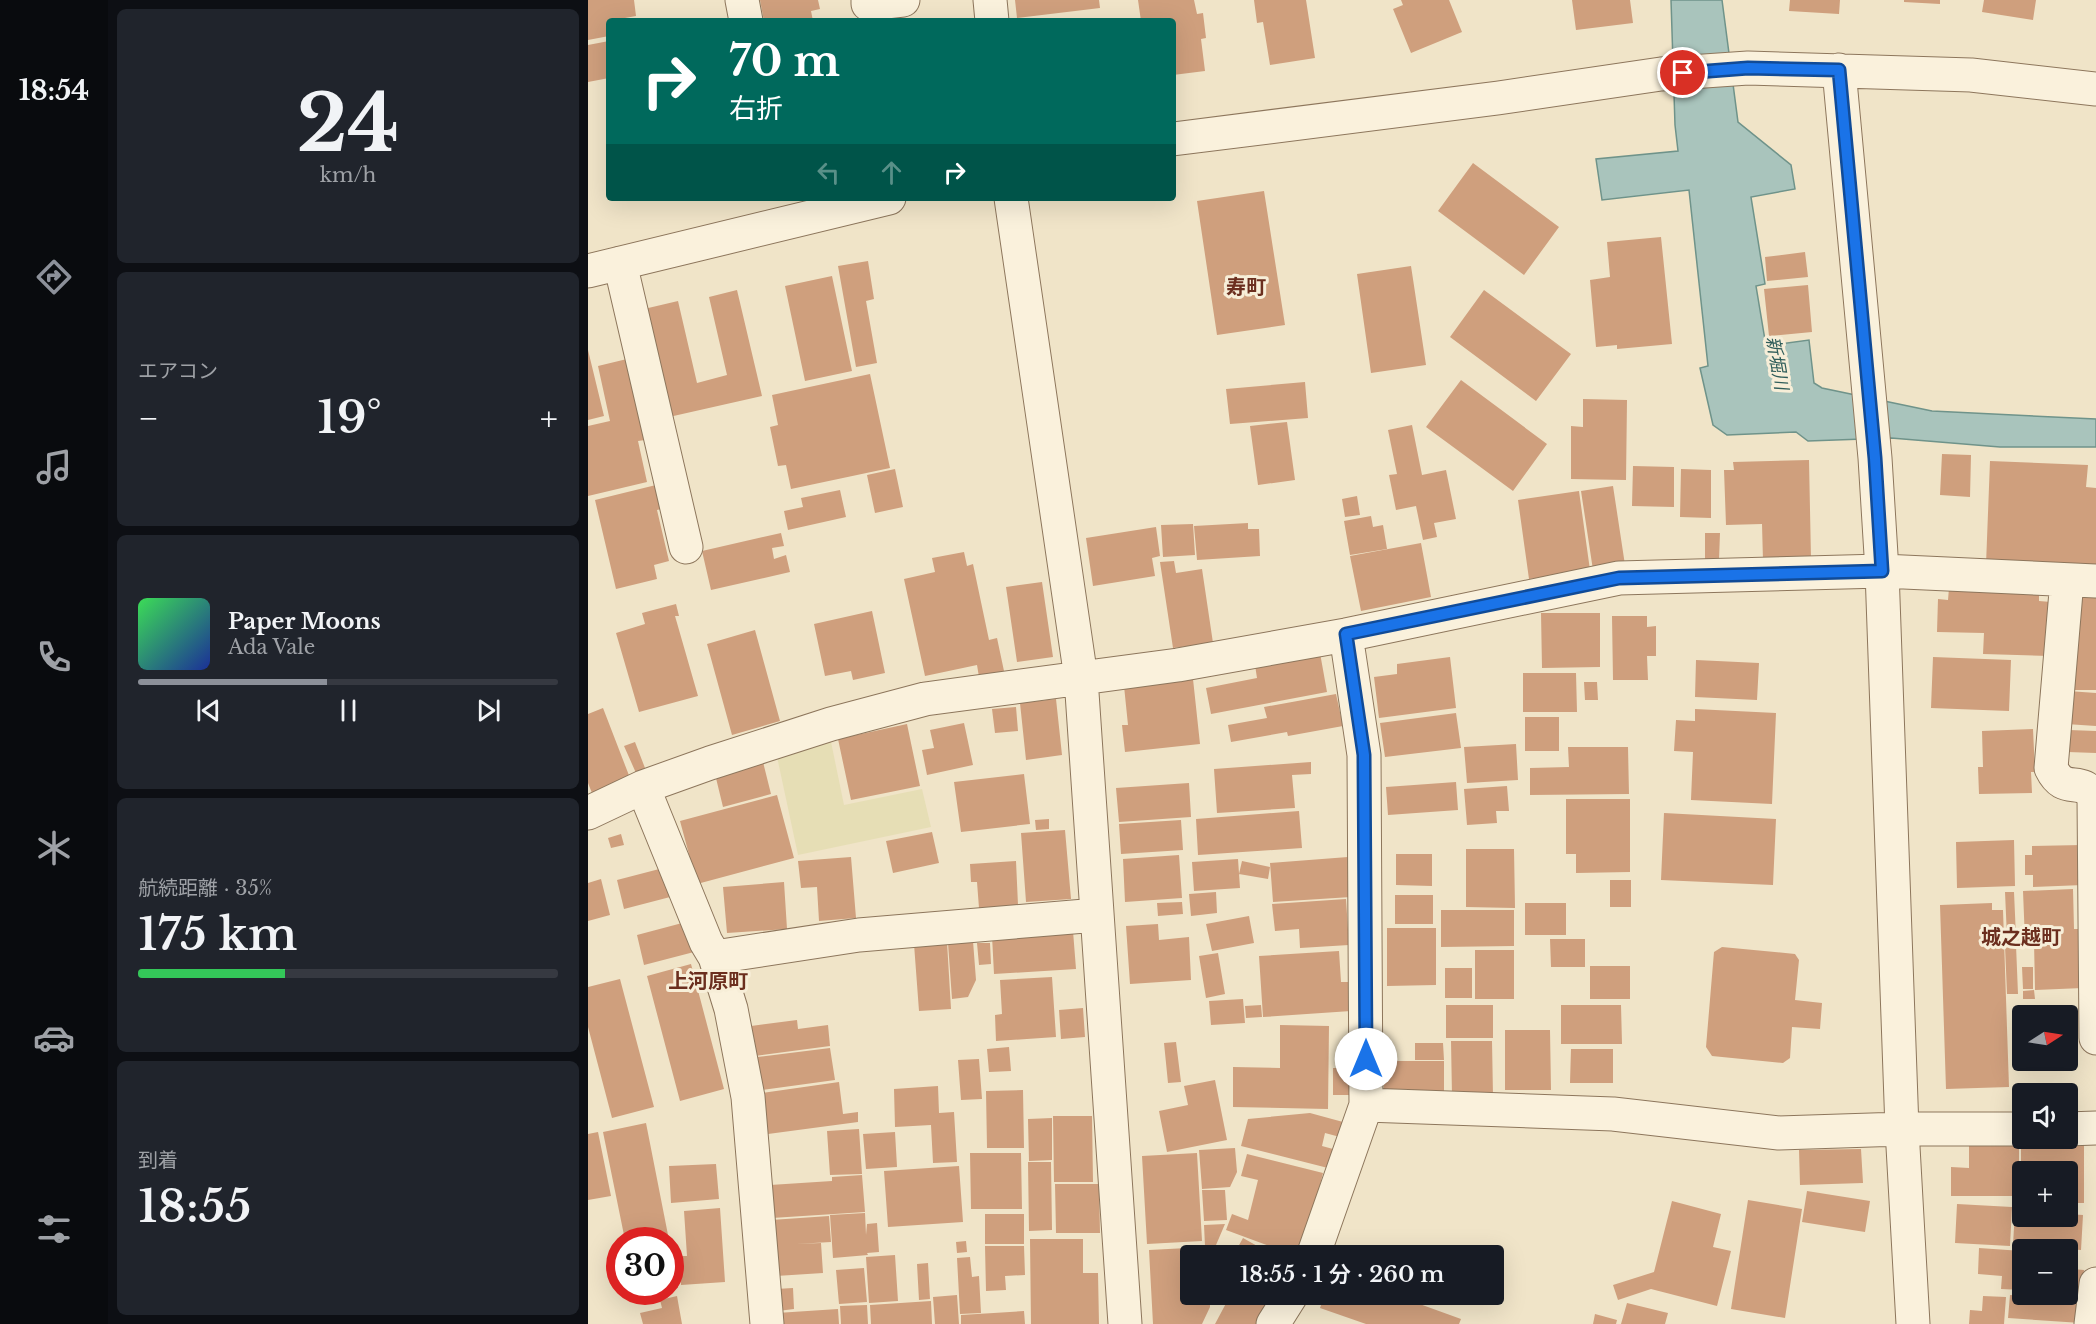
<!DOCTYPE html>
<html lang="ja">
<meta charset="utf-8">
<style>
:root{--surface:#171b24;--page:#20242c;--text:#f1f3f6;--muted:#9ea1a6;--line:#363941;--accent:#8c9099}
body{margin:0;font-family:"Libre Baskerville","Noto Sans JP",serif;background:var(--page);color:var(--text);height:100vh;display:flex;flex-direction:column;font-size:22px;white-space:nowrap}
*{box-sizing:border-box;margin:0}
p{font-size:20px;color:var(--muted)}
.icon{flex:none;width:33px;height:33px;fill:none;stroke:currentColor;stroke-width:2;stroke-linecap:round;stroke-linejoin:round}
.map{position:relative;flex:1;overflow:hidden}
.drawer{display:flex;flex-direction:column;gap:9px;padding:9px;background:#0d0f14;width:480px}
.drawer>*{flex:none}
.hud{position:absolute;left:18px;top:18px;width:570px;height:183px;border-radius:6px;box-shadow:0 6px 24px #0002;background:#00695c;color:#fff;overflow:hidden}
.needle{width:39px;rotate:78deg}
.fabs{position:absolute;left:1424px;top:1005px;display:grid;gap:12px}
.fabs a{display:grid;place-items:center;width:66px;height:66px;border-radius:6px;background:var(--surface);box-shadow:0 6px 24px #0002;font-size:30px}
.speed{position:absolute;left:18px;top:1227px;display:flex;gap:12px;font-size:30px;font-weight:700;text-align:center}
.speed>*{display:grid;place-content:center;width:78px;height:78px;border-radius:50%;background:var(--surface);box-shadow:0 6px 24px #0002;line-height:1}
.speed .limit{border:9px solid #d22;background:#fff;color:#111}
.pin{position:absolute;display:grid;place-items:center;width:51px;height:51px;color:#fff;margin:-26px;border:3px solid #fff;border-radius:50%;box-shadow:0 2px 6px #0007}
.me{position:absolute;width:66px;margin:-33px;rotate:0deg;stroke-linejoin:round;filter:drop-shadow(0 0 4px #0008)}
.turn{display:flex;align-items:center;gap:21px;height:126px;padding:0 24px;font-size:27px}
.turn .icon{width:78px;height:78px;stroke-width:2.5}
.turn b{display:block;font-size:42px;line-height:51px}
.lanes{display:flex;align-items:center;height:57px;padding:0 24px;background:#0003;justify-content:center;gap:30px;direction:ltr}
.lanes .off{opacity:.35}
.big{font-size:45px;font-weight:600;line-height:1.1}
.drawer .widget{flex:1;display:flex;flex-direction:column;justify-content:center;gap:9px;min-width:0;padding:0 21px;border-radius:9px;background:var(--page)}
.drawer .dial{align-items:center;gap:0}
.dial b{font-size:78px;line-height:1}
.song{display:flex;align-items:center;gap:18px}
.cover{width:72px;height:72px;border-radius:9px;background:linear-gradient(135deg,hsl(130 70% 55%),hsl(230 70% 35%))}
.played{height:6px;border-radius:3px;background:linear-gradient(90deg,var(--accent) 45%,var(--line) 45%)}
.keys{display:flex;justify-content:space-around;direction:ltr}
.heat{display:flex;justify-content:space-between;align-items:center;font-size:33px;direction:ltr}
.charge{height:9px;border-radius:4px;background:linear-gradient(90deg,#34c759 35%,var(--line) 0)}
.trip{position:absolute;left:592px;top:1245px;width:324px;height:60px;border-radius:6px;background:var(--surface);box-shadow:0 6px 24px #0002;font-weight:600;line-height:60px;text-align:center}
main{display:flex;flex:1;min-height:0}
.tab-bar{display:flex;flex-direction:column;width:108px;justify-content:space-around;align-items:center;background:#090b0e;color:var(--muted)}
.tab-bar .icon{width:42px;height:42px}
.tab-bar .on{color:var(--accent)}
.tab-bar b{font-size:27px;color:var(--text)}
.map>svg:first-child{display:block}
.farmland{fill:#e6deb5}
.water{fill:#a9c4bc;stroke:#6f938a;stroke-width:1.5}
.building{fill:#cf9f7d}
.lines{fill:none;stroke-linecap:round;stroke-linejoin:round}
.minor-casing{stroke:#8d765c;stroke-width:35}
.minor{stroke:#faf1dc;stroke-width:33}
.route-casing{stroke:#114b97;stroke-width:15}
.route{stroke:#1a73e8;stroke-width:10}
.labels{text-anchor:middle;stroke-width:6;stroke-linejoin:round;paint-order:stroke}
.water-label{font-size:18px;font-style:italic;fill:#2f5d5a;stroke:#f7eed8}
.quarter-label{font-size:20px;font-weight:bold;fill:#6b2e1e;stroke:#f7eed8}
</style>
<main>
<nav class="tab-bar">
<b>18:54</b>
<svg class="icon on" aria-label="directions" viewBox="0 0 24 24"><path d="M12 3l9 9-9 9-9-9zM9 14v-3h6M13 9l2 2-2 2"/></svg>
<svg class="icon" aria-label="music" viewBox="0 0 24 24"><path d="M9 18V5l10-2v13"/><circle cx="6" cy="18" r="3"/><circle cx="16" cy="16" r="3"/></svg>
<svg class="icon" aria-label="phone" viewBox="0 0 24 24"><path d="M5 4h4l2 5-3 2q2 4 5 5l2-3 5 2v4C11 20 4 13 5 4z"/></svg>
<svg class="icon" aria-label="climate" viewBox="0 0 24 24"><path d="M12 3v18M4 7l16 10M4 17L20 7"/></svg>
<svg class="icon" aria-label="car" viewBox="0 0 24 24"><path d="M5 17H2v-5l4-1 3-4h7l3 4 3 1v5h-3M9 17h6M6 11h13"/><circle cx="7" cy="17" r="2"/><circle cx="17" cy="17" r="2"/></svg>
<svg class="icon" aria-label="filters" viewBox="0 0 24 24"><path d="M4 7h16M4 17h16"/><circle cx="9" cy="7" r="2"/><circle cx="15" cy="17" r="2"/></svg>
</nav>
<section class="drawer">
<div class="widget dial"><b>24</b><p>km/h</p></div>
<div class="widget"><p>エアコン</p>
<div class="heat"><a>−</a><b class="big">19°</b><a>+</a></div>
</div>
<div class="widget">
<div class="song"><i class="cover"></i><div><b>Paper Moons</b><p>Ada Vale</p></div></div>
<div class="played"></div>
<div class="keys"><svg class="icon" aria-label="previous" viewBox="0 0 24 24"><path d="M18 5L8 12l10 7zM5 5v14"/></svg><svg class="icon" aria-label="pause" viewBox="0 0 24 24"><path d="M8 5v14M16 5v14"/></svg><svg class="icon" aria-label="next" viewBox="0 0 24 24"><path d="M6 5l10 7-10 7zM19 5v14"/></svg></div>
</div>
<div class="widget"><p>航続距離 · 35%</p><b class="big">175 km</b><div class="charge"></div></div>
<div class="widget"><p>到着</p><b class="big">18:55</b></div>
</section>
<div class="map">
<svg width="1508" height="1324" viewBox="0 0 1508 1324">
<rect width="100%" height="100%" fill="#f0e4c8"/>
<!-- farmland -->
<path class="farmland" d="M242,737L256,805L334,789L343,827L210,855L188,752Z"/>
<!-- water -->
<path class="water" d="M1083,0H1134L1150,122L1203,165L1207,189L1163,197L1177,284L1168,286L1178,346L1221,340L1226,383L1234,388L1344,411L1508,419V447H1412L1303,438L1220,441L1208,432L1139,435L1125,425L1112,368L1120,366L1101,190L1014,200L1008,159L1090,151L1087,125Z"/>
<!-- building -->
<path class="building" d="M0,0H46L48,16L37,18L38,21H21V36L0,40Z
M172,0H230L232,9L223,11L225,21H176Z
M427,0H511L512,8L429,18Z
M550,0H606L609,14L615,13L618,38L613,39L617,71L585,75V21H553Z
M666,0H718L727,58L682,65L675,22L669,23Z
M813,0H861L874,32L823,53L805,9L815,5Z
M984,0H1042L1045,23L988,30Z
M1202,0H1252L1251,14L1201,11Z
M1316,0H1352V4L1316,2Z
M1396,0H1448L1445,20L1394,12Z
M21,41V78L0,82V45Z
M885,163L971,227L936,275L850,211Z
M676,191L697,325L629,335L609,201Z
M1073,237L1084,344L1029,349V345L1008,347L1002,280L1022,277L1019,242Z
M1217,252L1220,277L1179,281L1177,257Z
M280,261L286,299L278,301L289,363L268,367L250,266Z
M823,266L838,365L783,373L769,274Z
M244,276L264,371L217,381L197,286Z
M1220,285L1224,332L1181,336L1176,289Z
M149,290L174,396L81,417L56,309L90,301L109,383L139,375L121,297Z
M896,290L983,354L948,401L862,337Z
M0,350L16,416L0,420Z
M39,359L57,440L50,441L59,482L0,496V426L22,421L10,366Z
M282,374L302,468L203,489L198,465L190,466L182,427L190,425L184,395Z
M873,380L959,444L925,491L838,427Z
M717,382L720,418L642,424L638,389Z
M995,399L1039,400L1038,480L983,479V426L995,427Z
M699,422L707,480L670,485L662,426Z
M824,425L834,475L858,470L868,519L846,523L849,537L835,540L828,506L808,510L801,475L809,474L800,430Z
M1354,454L1383,455L1382,497L1352,495Z
M1221,460L1223,559L1175,561L1174,524L1138,525L1136,470H1146L1145,462Z
M1402,461L1500,465L1498,487L1508,488V569L1398,565Z
M1045,466L1086,467V507L1044,506Z
M307,469L315,507L287,513L279,475Z
M1093,469L1123,470V518L1092,517Z
M68,485L73,509L69,510L81,561L66,565L69,579L28,589L7,500Z
M1025,486L1037,565L1005,570L993,491Z
M252,490L258,517L200,530L196,511L215,507L213,498Z
M991,491L1002,570L941,579L930,500Z
M769,496L772,515L757,517L754,499Z
M783,516L785,527L795,525L799,549L762,555L756,521Z
M660,523V529H671L672,556L609,560L606,526Z
M605,524L607,555L575,557L573,525Z
M568,527L572,556L564,558L567,576L505,586L498,538Z
M193,533L196,546L184,548L186,559L198,555L202,572L123,590L114,551Z
M1117,533H1132L1131,560H1117Z
M833,543L843,597L773,611L762,556Z
M376,552L379,566L385,564L401,640L409,638L416,671L391,677L389,665L337,676L316,579L347,572L344,558Z
M586,561L588,573L614,569L625,643L585,648L572,562Z
M454,582L465,657L429,662L418,587Z
M1361,588L1451,591V601L1463,602L1461,656L1395,654L1396,633L1349,632L1350,599L1360,600Z
M1483,595L1508,596V690H1480Z
M88,604L91,616H87L110,696L51,712L28,633L57,624L54,613Z
M284,611L297,673L265,680L263,671L237,676L226,624Z
M953,613H1012V667L954,668Z
M1024,616H1059V627L1068,626V656H1059L1060,680H1025Z
M167,630L192,721L144,735L119,644Z
M732,653L739,692L623,714L618,688L669,678L667,665Z
M862,657L868,708L791,718L786,677L809,674V664Z
M1345,657L1423,660L1421,711L1343,708Z
M1108,660L1171,663L1169,700L1107,697Z
M935,673H988L989,712H935Z
M605,679L612,744L537,752L534,725H540L536,686Z
M996,682H1009L1010,700H997Z
M1480,691L1508,693V726L1478,724Z
M748,694L755,726L700,736L699,732L643,742L640,725L679,718L676,707Z
M468,699L474,755L438,760L432,703Z
M428,707L430,731L407,733L404,709Z
M15,708L42,778L4,793L0,783V714Z
M1107,709L1188,713L1184,804L1103,800L1105,752L1086,751L1088,720L1107,721Z
M868,713L873,748L797,757L792,723Z
M937,717H971V751H937Z
M376,723L385,765L339,775L334,750L346,748L342,730Z
M319,724L332,786L263,800L250,739Z
M1445,729L1447,772H1443L1444,793L1391,794L1390,767H1395L1394,731Z
M1481,730L1508,731V753L1480,752Z
M47,742L57,768L48,773L36,746Z
M928,744L930,780L879,783L876,747Z
M980,747H1040L1041,794L942,795V768L981,767Z
M175,762L183,794L135,807L127,774Z
M723,762V774L704,775L707,808L629,813L626,769Z
M436,774L442,824L373,832L366,782Z
M868,782L870,810L800,815L798,787Z
M601,783L603,817L531,822L528,788Z
M919,786L921,811H908L909,823L879,825L876,789Z
M189,795L206,858L109,884L92,821Z
M978,799H1042V872L988,873V854H978Z
M711,811L714,848L610,855L608,819Z
M1076,813L1188,819L1185,885L1073,880Z
M461,819V829L448,830L447,820Z
M593,820L595,850L533,854L531,824Z
M477,830L483,899L438,902L433,833Z
M344,832L351,863L305,873L298,841Z
M33,834L36,845L23,848L20,838Z
M1426,840L1427,886L1369,888L1368,842Z
M1494,845L1495,885L1445,887V875H1437V855H1444V846Z
M878,849H926L927,908L878,907Z
M808,854H844V886L808,885Z
M591,855L594,898L537,902L535,859Z
M263,857L268,918L231,921L229,887L213,888L210,861Z
M760,857L763,897L685,902L682,863Z
M650,859L652,888L606,891L604,862Z
M428,861L430,905L391,908L389,882H383L382,864Z
M654,861L682,867L680,879L651,874Z
M79,867L86,896L36,909L29,880Z
M13,879L22,915L0,921V883Z
M1022,880H1043V907H1022Z
M196,882L199,929L139,933L135,887Z
M1485,889L1486,929H1492L1495,988L1447,990L1446,941H1437L1435,891Z
M628,892L629,913L603,916L601,894Z
M1417,892H1426L1428,937H1419Z
M807,895H845V924H807Z
M758,899L761,945L712,948L711,929L687,931L684,904Z
M594,902L595,914L570,916L569,903Z
M937,903H978V935H937Z
M1404,903V910H1415L1421,1087L1358,1089L1352,905Z
M853,910H926V946L853,947Z
M661,916L666,943L624,951L618,924Z
M98,922L106,952L56,965L49,935Z
M570,924L571,940L601,937L603,980L542,984L538,926Z
M799,928H848V985L799,986Z
M485,931L488,969L406,974L404,936Z
M962,939H997V967H963Z
M385,941L388,980L380,997L364,999L360,943Z
M359,942L363,1009L331,1011L326,944Z
M389,943H402L403,964L391,965Z
M1428,945L1430,994H1419L1417,946Z
M1134,947L1207,954L1211,960L1207,1000L1234,1003L1232,1029L1204,1027L1202,1058L1195,1063L1124,1056L1118,1047L1126,952Z
M887,950H926V999H887Z
M751,951L753,982H761L763,1011L675,1017L671,956Z
M630,953L637,994L618,998L611,956Z
M103,964L136,1089L92,1101L59,976Z
M1002,966H1042V999H1002Z
M1434,967H1445V989H1435Z
M857,968H884V998H857Z
M464,977L468,1037L408,1041L407,1015L414,1014L412,980Z
M32,979L66,1107L24,1118L0,1027V987Z
M1446,990L1447,999H1435V991Z
M655,999L657,1023L623,1025L621,1001Z
M673,1005L674,1017L658,1018L657,1006Z
M858,1005H905V1038H858Z
M973,1005H1033L1034,1044H973Z
M495,1008L497,1037L473,1039L471,1010Z
M209,1020L210,1029L240,1025L242,1046L167,1056L163,1026Z
M692,1025L741,1026L740,1109L645,1107V1067L692,1068Z
M917,1030H962L963,1090H917Z
M863,1041H904L905,1096H864Z
M588,1042L593,1082L580,1083L576,1043Z
M827,1043H855L856,1060H827Z
M421,1047L423,1071L401,1072L399,1049Z
M242,1048L247,1080L174,1090L169,1057Z
M983,1049H1025V1083H982Z
M391,1059L394,1099L373,1100L370,1060Z
M795,1061H856V1093L796,1094Z
M745,1068H761V1095H745Z
M627,1080L639,1140L579,1152L571,1111L600,1105L596,1086Z
M251,1082L255,1114L270,1112V1122L180,1134L174,1093Z
M350,1086L351,1113L366,1112L369,1162L345,1163L343,1125L307,1127L306,1089Z
M435,1090L436,1148H399L398,1091Z
M722,1113L755,1122L752,1137L737,1133L734,1146L745,1149L740,1168L653,1146L660,1119Z
M465,1116H504L505,1182H466Z
M464,1118V1160L441,1161L440,1119Z
M58,1123L81,1240H37L15,1132Z
M271,1129L274,1174L242,1175L239,1131Z
M10,1132L23,1196L0,1200V1134Z
M307,1132L309,1167L278,1169L275,1134Z
M1381,1139H1431V1196H1363V1167L1381,1168Z
M1433,1141L1496,1142V1203H1479V1172H1433Z
M647,1148L649,1172L642,1187L614,1189L611,1150Z
M1273,1149L1275,1183L1212,1185L1211,1150Z
M382,1153H433L434,1209H383Z
M609,1153L614,1241L559,1244L554,1156Z
M659,1154L735,1173L714,1256H708L638,1230L644,1214L660,1220L670,1180L653,1176Z
M440,1162H463L464,1230L441,1231Z
M128,1164L131,1199L83,1203L81,1166Z
M371,1166L375,1222L300,1227L296,1171Z
M274,1175L277,1212L184,1218L182,1185L244,1181V1177Z
M467,1184H511L512,1233H468Z
M614,1190H637L639,1220L616,1221Z
M1219,1191L1282,1201L1277,1232L1214,1222Z
M1160,1200L1214,1209L1197,1318L1143,1309Z
M1084,1201L1133,1214L1125,1247L1143,1251L1129,1306L1063,1289L1030,1300L1025,1285L1066,1272Z
M1369,1204L1424,1207L1422,1246L1367,1243Z
M132,1208L137,1282L93,1285L92,1256H99L96,1211Z
M1427,1210L1434,1211V1216H1479V1214L1495,1215L1493,1250L1425,1245Z
M277,1213L278,1235L279,1224L289,1223L291,1252L279,1253L280,1255L245,1258L242,1215Z
M397,1214H436V1244H397Z
M241,1216L243,1242L208,1244L233,1243L235,1273L188,1276L183,1220Z
M637,1224L628,1245L617,1246L616,1225Z
M655,1238L687,1256H645Z
M442,1239H495V1273H510L511,1324H443Z
M378,1241L379,1252L369,1253L368,1242Z
M397,1246H436L437,1275L417,1276L418,1290L398,1291Z
M619,1247V1256H603V1294H622V1307L614,1324H565L561,1250Z
M1391,1248L1434,1251V1290L1413,1289L1414,1276L1390,1274Z
M1479,1253L1483,1254L1481,1287H1479Z
M307,1255L310,1301L281,1303L278,1257Z
M82,1256L90,1288L82,1289Z
M382,1257L384,1277L391,1276L393,1313L372,1314L369,1258Z
M340,1263L342,1299L331,1300L329,1264Z
M276,1268L279,1302L251,1304L248,1270Z
M1484,1269L1496,1270L1494,1294L1482,1293Z
M205,1288L206,1309L190,1311L188,1289Z
M643,1294H687L671,1324H627Z
M737,1294H804L873,1319L871,1324H778L732,1308Z
M369,1295L371,1324H347L345,1297Z
M1422,1295L1495,1299L1493,1323L1420,1318Z
M89,1296L94,1324H55L52,1313L74,1308L72,1300Z
M1395,1296L1418,1297L1416,1324H1381L1382,1310L1394,1311Z
M343,1301L344,1324H283L282,1305Z
M1039,1303L1080,1313L1077,1324H1033Z
M279,1305L280,1324H253L252,1306Z
M250,1309L251,1324H190L189,1313Z
M436,1311L437,1324H373V1315Z
M1007,1314L1029,1320L1028,1324H1005Z"/>
<g class="lines">
<defs>
<path id="minor" d="M154,0L158,21
M280,0V4L315,0
M402,0L404,21
M1251,70L1287,458L1294,571L1314,1129L1325,1324
M585,139L910,98L1073,74L1160,68L1383,75L1508,89
M423,198L493,678L537,1324
M32,263L98,547
M0,271L301,198
M1479,580L1463,768C1477,797 1492,774 1506,797L1508,1038
M55,787L118,942L127,957L143,1009L160,1097L179,1324
M0,813L55,787L122,763L243,724L337,699L590,665L758,635L1031,578L1294,571L1508,581
M127,957L271,935L509,915
M778,1105L1025,1114L1191,1133L1314,1129H1434
M1479,1129L1508,1128
M725,1256L778,1105L776,755L758,635
M685,1324L704,1294
M1503,1324L1508,1284"/>
</defs>
<!-- minor casing -->
<use href="#minor" class="minor-casing"/>
<!-- minor -->
<use href="#minor" class="minor"/>
</g>
<g class="lines">
<defs>
<path id="route" d="M778,1059L776,755L758,634L1031,578L1294,571L1287,458L1251,70L1160,68L1095,73"/>
</defs>
<!-- route casing -->
<use href="#route" class="route-casing"/>
<!-- route -->
<use href="#route" class="route"/>
</g>
<g class="labels">
<!-- water labels -->
<g class="water-label">
<text transform="translate(1189 363) rotate(80)" y="6">新堀川</text>
</g>
<!-- quarter labels -->
<g class="quarter-label">
<text x="658" y="294">寿町</text>
<text x="1433" y="944">城之越町</text>
<text x="120" y="988">上河原町</text>
</g>
</g>
</svg>
<div class="fabs">
<a><svg class="needle" viewBox="-14 -14 28 28"><path d="M0-13l5 13h-10z" fill="#e53935"/><path d="M0 13l5-13h-10z" fill="#9ea1a6"/></svg></a>
<a><svg class="icon" aria-label="sound" viewBox="0 0 24 24"><path d="M4 9h4l5-4v14l-5-4H4zM17 9q2 3 0 6"/></svg></a>
<a>+</a>
<a>−</a>
</div>
<div class="speed"><div class="limit">30</div></div>
<div class="pin" style="left:1095px;top:73px;background:#d93025"><svg class="icon" aria-label="arrive" viewBox="0 0 24 24"><path d="M6 21V4h12l-3 4 3 4H6"/></svg></div>
<svg class="me" style="left:778px;top:1059px" viewBox="-20 -20 40 40"><circle r="19" fill="#fff"/><path d="M0-13L10 11 0 6-10 11z" fill="#1a73e8"/></svg>
<div class="trip">18:55 · 1 分 · 260 m</div>
<div class="hud">
<div class="turn"><svg class="icon" aria-label="right" viewBox="0 0 24 24"><path d="M7 20v-9h11M14 6l5 5-5 5"/></svg><div><b>70 m</b>右折</div></div>
<div class="lanes"><svg class="icon off" aria-label="left" viewBox="0 0 24 24"><path d="M17 20v-9H6M10 6l-5 5 5 5"/></svg><svg class="icon off" aria-label="ahead" viewBox="0 0 24 24"><path d="M12 20V5M6 11l6-6 6 6"/></svg><svg class="icon" aria-label="right" viewBox="0 0 24 24"><path d="M7 20v-9h11M14 6l5 5-5 5"/></svg></div>
</div>
</div>
</main>
